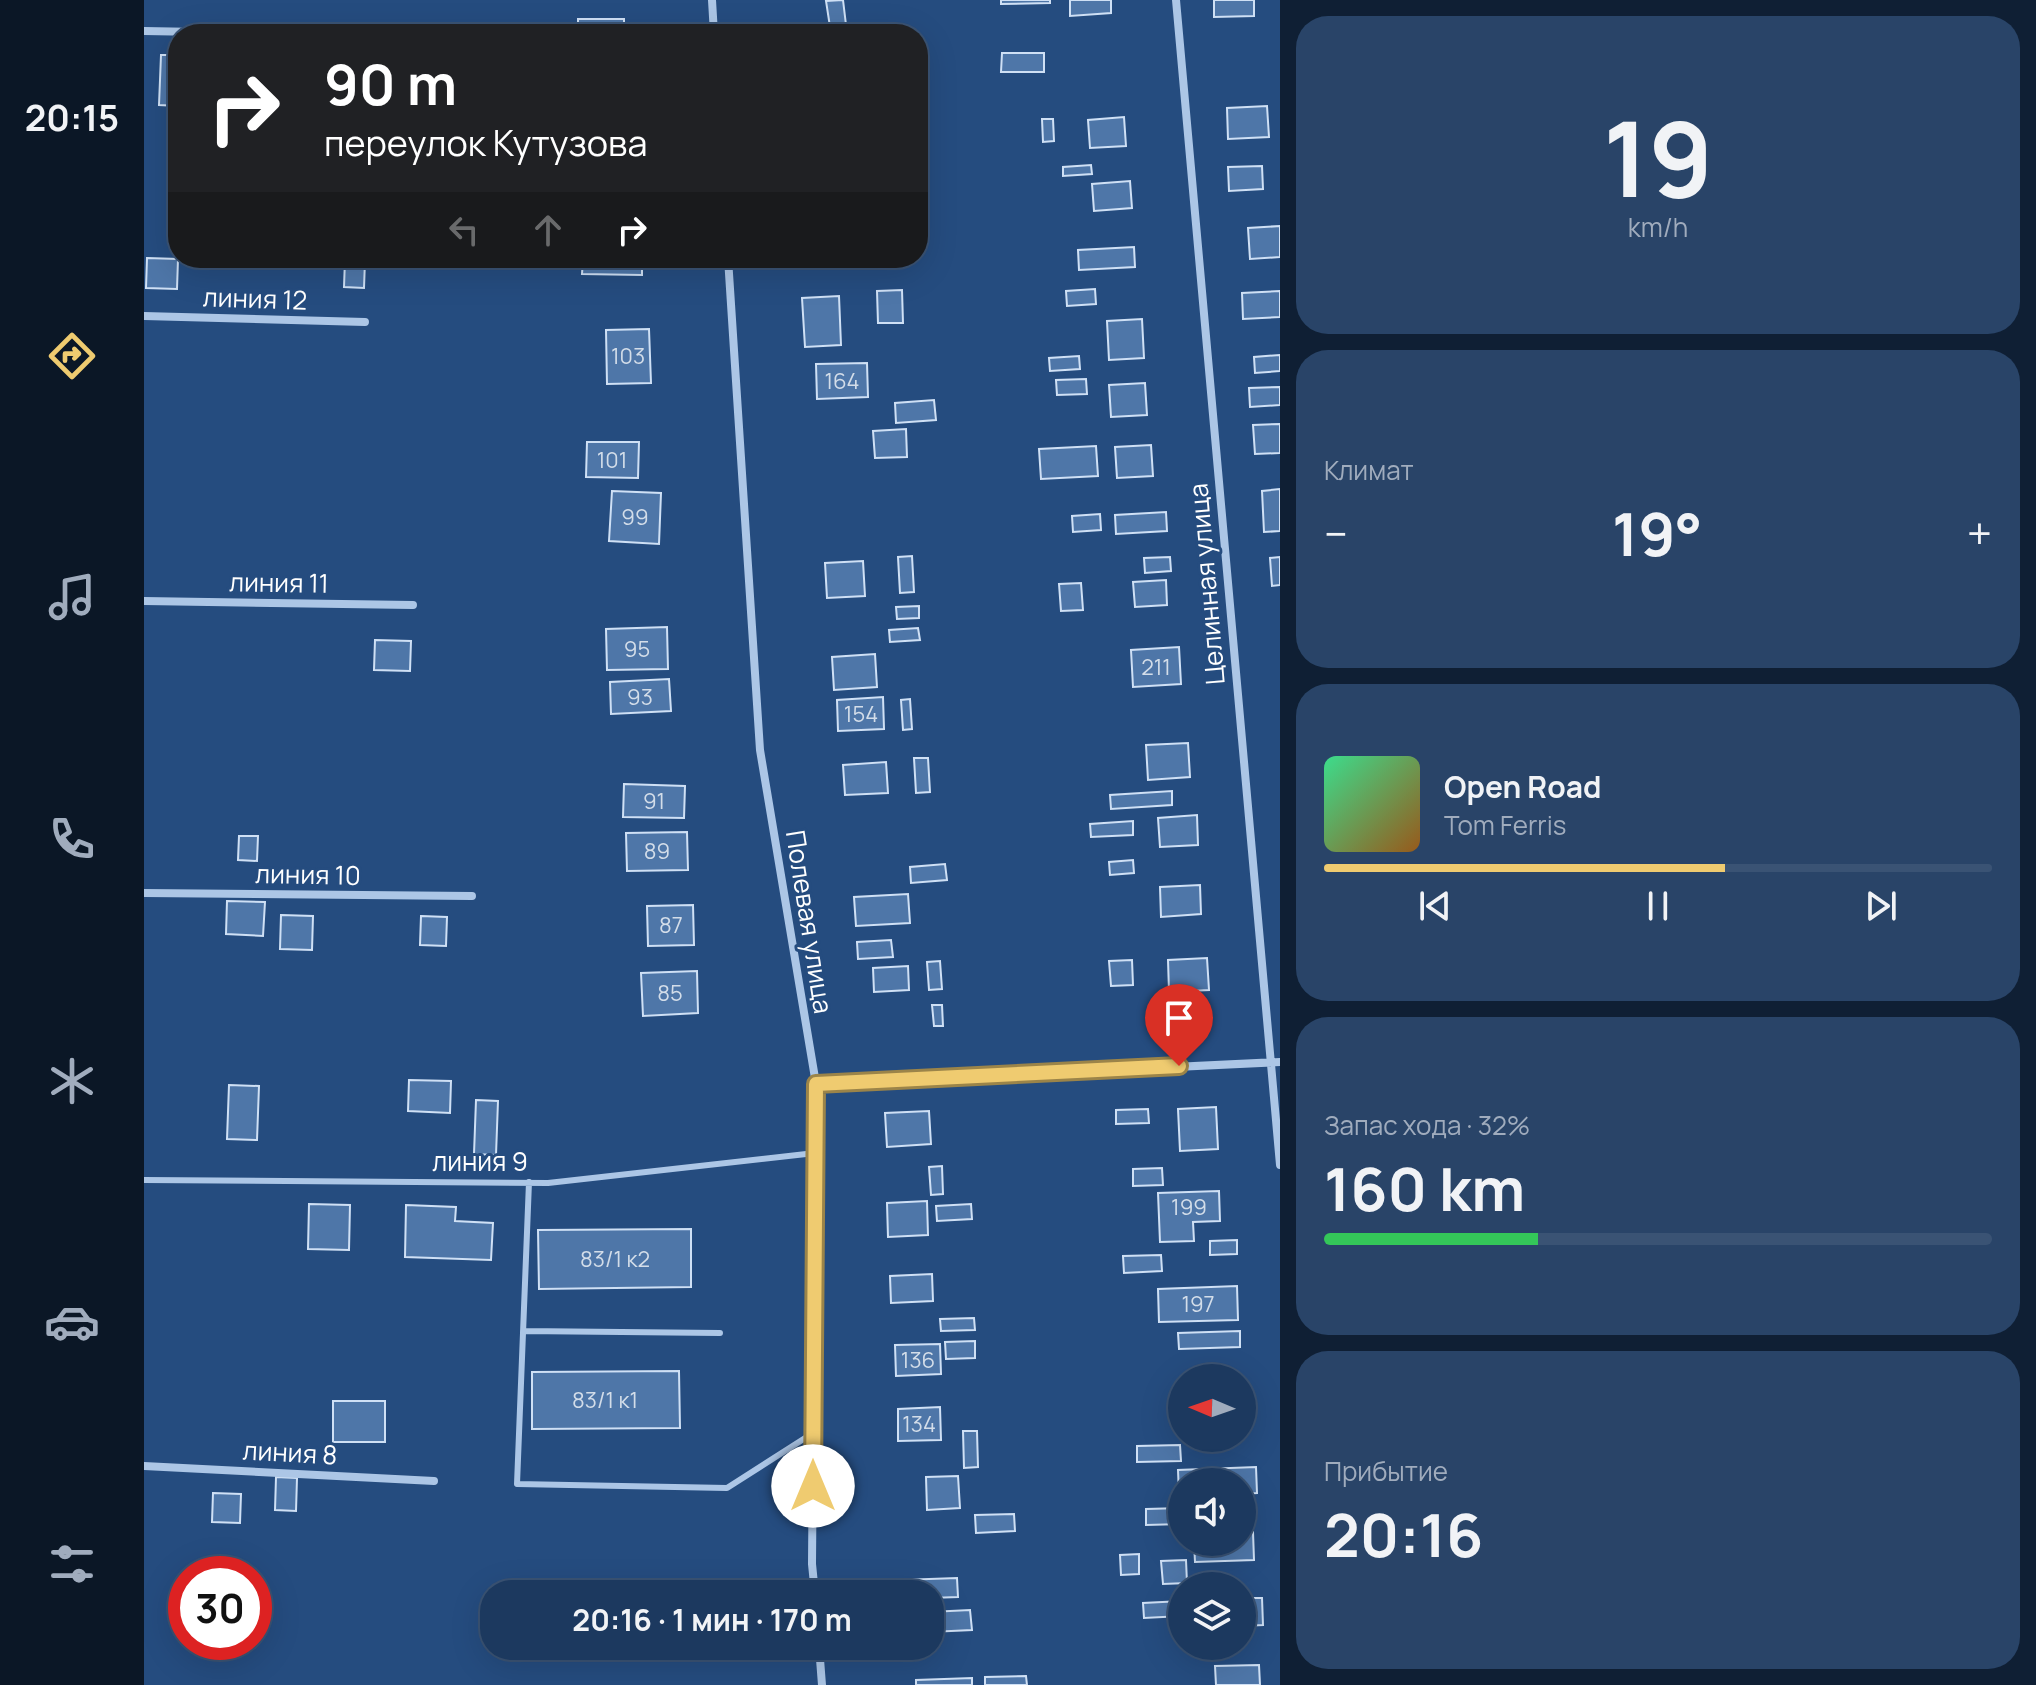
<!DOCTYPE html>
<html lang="ru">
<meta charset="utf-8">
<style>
:root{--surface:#1c395f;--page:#294468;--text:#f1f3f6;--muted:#a0acbd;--line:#3a5374;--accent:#efcb70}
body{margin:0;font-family:Manrope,sans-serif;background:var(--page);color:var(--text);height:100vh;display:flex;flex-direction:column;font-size:30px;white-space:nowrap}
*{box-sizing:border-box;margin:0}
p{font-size:26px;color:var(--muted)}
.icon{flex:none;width:44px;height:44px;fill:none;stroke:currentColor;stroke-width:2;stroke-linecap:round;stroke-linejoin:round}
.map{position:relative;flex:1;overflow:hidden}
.side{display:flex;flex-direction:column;gap:16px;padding:16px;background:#0f1f34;width:756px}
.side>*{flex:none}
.guide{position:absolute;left:24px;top:24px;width:760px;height:244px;border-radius:32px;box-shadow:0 8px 32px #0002,0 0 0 2px var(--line);background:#202124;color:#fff;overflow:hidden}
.needle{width:52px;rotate:272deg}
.fabs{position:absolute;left:1024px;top:1364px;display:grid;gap:16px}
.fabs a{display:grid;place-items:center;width:88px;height:88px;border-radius:50%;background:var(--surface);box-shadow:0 8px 32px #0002,0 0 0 2px var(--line);font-size:40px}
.speed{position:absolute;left:24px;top:1556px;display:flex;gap:16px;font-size:40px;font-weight:700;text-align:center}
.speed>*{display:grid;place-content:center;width:104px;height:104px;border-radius:50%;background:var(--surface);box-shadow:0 8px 32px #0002,0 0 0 2px var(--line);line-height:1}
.speed .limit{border:12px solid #d22;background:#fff;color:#111}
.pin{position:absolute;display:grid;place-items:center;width:68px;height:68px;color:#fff;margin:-82px -34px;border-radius:50% 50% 50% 0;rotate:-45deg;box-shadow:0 0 8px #0007}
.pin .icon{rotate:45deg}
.me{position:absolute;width:88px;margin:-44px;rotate:0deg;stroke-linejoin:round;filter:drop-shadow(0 0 6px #0008)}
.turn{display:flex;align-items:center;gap:28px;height:168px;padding:0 24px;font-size:36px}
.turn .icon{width:104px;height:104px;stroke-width:2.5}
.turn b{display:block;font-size:56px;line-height:68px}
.lanes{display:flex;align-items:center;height:76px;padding:0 24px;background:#0003;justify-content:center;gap:40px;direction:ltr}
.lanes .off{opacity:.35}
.big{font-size:60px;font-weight:700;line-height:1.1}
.side .tile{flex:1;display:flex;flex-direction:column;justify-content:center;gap:12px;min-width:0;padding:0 28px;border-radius:32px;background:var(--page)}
.side .dial{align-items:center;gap:0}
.dial b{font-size:104px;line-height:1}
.song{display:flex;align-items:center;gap:24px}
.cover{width:96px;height:96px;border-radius:12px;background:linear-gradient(135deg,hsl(150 70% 55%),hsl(30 70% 35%))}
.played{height:8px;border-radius:4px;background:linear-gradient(90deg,var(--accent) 60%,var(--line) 60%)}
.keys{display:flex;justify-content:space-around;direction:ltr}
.heat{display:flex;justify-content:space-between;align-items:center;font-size:44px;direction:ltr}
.charge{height:12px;border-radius:6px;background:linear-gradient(90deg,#34c759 32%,var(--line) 0)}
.trip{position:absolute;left:336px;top:1580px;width:464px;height:80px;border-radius:32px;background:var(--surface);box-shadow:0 8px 32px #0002,0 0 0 2px var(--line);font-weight:700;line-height:80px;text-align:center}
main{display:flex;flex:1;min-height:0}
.tabs{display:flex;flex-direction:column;width:144px;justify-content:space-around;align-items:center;background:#0b1726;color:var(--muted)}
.tabs .icon{width:56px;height:56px}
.tabs .current{color:var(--accent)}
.tabs b{font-size:36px;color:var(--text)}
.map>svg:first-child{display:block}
.building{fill:#4e76a8;stroke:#cfe0f5;stroke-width:2}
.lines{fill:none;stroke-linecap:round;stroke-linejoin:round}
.service{stroke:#acc6e6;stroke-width:6}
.minor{stroke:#acc6e6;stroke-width:8}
.route-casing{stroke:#9b8449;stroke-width:20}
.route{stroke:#efcb70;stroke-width:14}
.labels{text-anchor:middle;stroke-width:6;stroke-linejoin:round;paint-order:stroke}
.number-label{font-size:22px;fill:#d3dde9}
.street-label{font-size:26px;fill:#fff;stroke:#254c7f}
</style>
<main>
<nav class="tabs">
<b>20:15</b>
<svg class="icon current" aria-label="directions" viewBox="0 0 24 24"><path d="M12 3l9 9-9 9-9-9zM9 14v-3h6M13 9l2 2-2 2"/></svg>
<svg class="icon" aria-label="music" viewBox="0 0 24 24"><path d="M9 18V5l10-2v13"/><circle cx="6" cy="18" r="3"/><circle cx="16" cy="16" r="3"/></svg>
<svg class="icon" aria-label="phone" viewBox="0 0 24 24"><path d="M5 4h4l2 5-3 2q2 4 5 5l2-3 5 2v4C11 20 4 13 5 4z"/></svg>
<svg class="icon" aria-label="climate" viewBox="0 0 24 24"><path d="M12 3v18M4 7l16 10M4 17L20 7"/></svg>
<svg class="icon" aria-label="car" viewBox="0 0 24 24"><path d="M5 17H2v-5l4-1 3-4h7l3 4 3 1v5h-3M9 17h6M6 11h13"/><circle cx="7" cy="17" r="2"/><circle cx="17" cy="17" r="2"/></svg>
<svg class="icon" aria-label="filters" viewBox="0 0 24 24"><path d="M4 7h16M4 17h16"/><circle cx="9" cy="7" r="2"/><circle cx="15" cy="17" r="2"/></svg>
</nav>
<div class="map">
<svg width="1136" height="1685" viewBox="0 0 1136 1685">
<rect width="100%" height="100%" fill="#254c7f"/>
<!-- building -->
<path class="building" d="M699,0L702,25L686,27L682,1Z
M857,0H906V3L857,4Z
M926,0H967V13L926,16Z
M1070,0H1110V16L1070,17Z
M434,19H480V34H434Z
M858,53H900V72H857Z
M17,55H34V106L15,105Z
M1123,106L1125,137L1084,139L1083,108Z
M980,117L982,146L946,148L944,120Z
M898,119H909L910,141L899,142Z
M947,165L948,174L919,176V167Z
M1118,166L1119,189L1085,191L1084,167Z
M986,181L988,208L950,211L948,184Z
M1136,226V257L1106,259L1104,228Z
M990,247L991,267L935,270L934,250Z
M3,258L34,259L33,289L2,288Z
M439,258H498V275L438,274Z
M201,259L221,260L220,288L200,287Z
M951,289L952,304L923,306L922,291Z
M758,290L759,323H734L733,291Z
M1136,291V317L1099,319L1098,293Z
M695,296L697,345L661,347L658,298Z
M998,319L1000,358L965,360L963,321Z
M505,329L507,383L463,384L462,330Z
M1136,355V371L1111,373L1110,357Z
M935,356L936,369L906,371L905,358Z
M723,363L724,397L673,399L672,364Z
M942,379L943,394L913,395L912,380Z
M1001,383L1003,415L967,417L965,385Z
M1136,387V405L1106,407L1105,388Z
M790,400L792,420L752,423L751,403Z
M1136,424V453L1111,454L1109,425Z
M762,429L763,457L731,458L729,431Z
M443,442H495L494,478L442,477Z
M1007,445L1009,476L973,478L971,447Z
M952,446L954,476L897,479L895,449Z
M1136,489V531L1120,532L1118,491Z
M468,491L517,493L515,544L465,541Z
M1022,512L1023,531L972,534L971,515Z
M956,514L957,530L929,532L928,516Z
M768,556L770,592L756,593L754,557Z
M1026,557L1027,571L1001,573L1000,558Z
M1136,557V585L1128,586L1126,558Z
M719,561L721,596L683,598L681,563Z
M1022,580L1023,605L991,607L989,582Z
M937,583L939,610L917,611L915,584Z
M775,606V618L753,619L752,607Z
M523,627L524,669L463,670L462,629Z
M774,628L776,640L746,642L745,630Z
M231,640L267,641L266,671L230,670Z
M1035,647L1037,684L989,687L987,650Z
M731,654L733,687L690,690L688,657Z
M525,679L527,711L467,714L466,682Z
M739,697L740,729L694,731L693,700Z
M766,699L768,729L759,730L757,700Z
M1044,743L1046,777L1004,780L1002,745Z
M770,758H784L786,792L772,793Z
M742,762L744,793L701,795L699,765Z
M480,784L541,786L540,818L479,817Z
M1028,791V805L967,809L966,795Z
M1053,815L1054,845L1016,847L1014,818Z
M989,821V835L947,837L946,824Z
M543,832L544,870L483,871L482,833Z
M95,836H114L113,861L94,860Z
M989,860L990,873L966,875L965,862Z
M801,864L803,880L767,883L766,867Z
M1056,885L1057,914L1017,917L1016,887Z
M764,894L766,923L712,926L710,897Z
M83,901L121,902L119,936L82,934Z
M549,905L550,945L504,946L503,906Z
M137,915L169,916L168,950L136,949Z
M277,916L303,917L302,946L276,945Z
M747,940L749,957L714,959L713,942Z
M1063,958L1065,990L1025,992L1024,960Z
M988,960L989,985L967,986L965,961Z
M796,961L798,989L785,990L783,962Z
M764,966L765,990L730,992L729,968Z
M553,971L554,1013L499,1016L497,973Z
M788,1005H798L799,1026H790Z
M265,1080L307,1081L306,1113L264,1111Z
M85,1085L115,1086L113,1140L83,1139Z
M332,1100L354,1101L352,1155L330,1154Z
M1072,1107L1074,1149L1036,1151L1034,1109Z
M1004,1109L1005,1123L972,1124V1110Z
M785,1111L787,1144L743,1147L741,1113Z
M798,1166L799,1194L787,1195L785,1167Z
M1018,1168L1019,1185L989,1186V1169Z
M1075,1191L1076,1221L1049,1222L1050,1241L1016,1242L1014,1193Z
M783,1201L784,1235L744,1237L743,1203Z
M165,1204L206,1205L205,1250L164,1249Z
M827,1204L828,1219L793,1221L792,1206Z
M262,1205L312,1207L311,1221L349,1223L347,1260L261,1257Z
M547,1229V1287L395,1289L394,1230Z
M1093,1240V1254L1066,1255V1241Z
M1017,1255L1018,1271L980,1273L979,1256Z
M788,1274L789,1301L747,1303L746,1276Z
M1093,1286L1094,1320L1015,1322L1014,1289Z
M830,1318L831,1330L797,1331L796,1319Z
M1096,1331V1347L1035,1349L1034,1333Z
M831,1341V1358L802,1359L801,1342Z
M796,1344L797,1374L752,1376L751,1345Z
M535,1371L536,1428L388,1429V1372Z
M189,1401H241V1442H189Z
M796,1407L797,1440L754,1441V1409Z
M819,1431H833L834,1467L820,1468Z
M1036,1445L1037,1461L993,1462V1446Z
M1112,1467L1113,1493L1098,1494V1482H1038V1496H1035L1034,1470Z
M814,1476L816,1508L783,1510L782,1477Z
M132,1477L153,1478L152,1511L131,1510Z
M69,1493L97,1494L96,1523L68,1522Z
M1038,1508V1524L1002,1525V1509Z
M870,1514L871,1531L832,1533L831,1515Z
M1098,1532H1109L1110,1560L1051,1562L1050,1542H1098Z
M995,1554V1574L977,1575L976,1555Z
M1042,1560L1043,1583L1019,1584L1017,1561Z
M813,1578L814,1597L786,1598V1594H757V1580Z
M1098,1598H1118L1119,1625L1098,1626Z
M1038,1601V1616L1000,1618L999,1603Z
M826,1610L828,1630L786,1632V1612Z
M1115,1665L1116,1685H1072L1071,1666Z
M882,1676L883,1685H841V1677Z
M828,1678V1685H772V1680Z"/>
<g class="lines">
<!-- service -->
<path class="service" d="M0,1180L404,1183L671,1153
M385,1182L373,1484L583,1488L669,1433
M379,1331L576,1333"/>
<!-- minor -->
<path class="minor" d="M568,0L570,34
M1032,0L1136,1165
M0,31L167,34
M584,258L616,750L672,1084L668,1564L671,1594
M0,316L221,322
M0,601L269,605
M0,893L328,896
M672,1084L1136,1062
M0,1466L290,1481
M675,1646L678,1685"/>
</g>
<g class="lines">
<defs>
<path id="route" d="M669,1486L672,1084L1035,1066"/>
</defs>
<!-- route casing -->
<use href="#route" class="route-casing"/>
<!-- route -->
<use href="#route" class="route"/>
</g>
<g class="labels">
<!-- number labels -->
<g class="number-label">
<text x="484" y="364">103</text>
<text x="698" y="389">164</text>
<text x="468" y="468">101</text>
<text x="491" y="525">99</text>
<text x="493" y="657">95</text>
<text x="1012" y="675">211</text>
<text x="496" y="705">93</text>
<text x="717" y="722">154</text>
<text x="510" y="809">91</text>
<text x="513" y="859">89</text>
<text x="527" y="933">87</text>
<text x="526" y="1001">85</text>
<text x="1045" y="1215">199</text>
<text x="471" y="1267">83/1 к2</text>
<text x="1054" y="1312">197</text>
<text x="774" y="1368">136</text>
<text x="461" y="1408">83/1 к1</text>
<text x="775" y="1432">134</text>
</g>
<!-- street labels -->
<g class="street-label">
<text transform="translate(111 299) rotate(2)" y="9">линия 12</text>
<text transform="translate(135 583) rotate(1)" y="9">линия 11</text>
<text transform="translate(1063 584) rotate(-95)" y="9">Целинная улица</text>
<text transform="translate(164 875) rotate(1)" y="9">линия 10</text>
<text transform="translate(665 922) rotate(81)" y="9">Полевая улица</text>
<text x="336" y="1171">линия 9</text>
<text transform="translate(146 1453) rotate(3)" y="9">линия 8</text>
</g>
</g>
</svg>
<div class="fabs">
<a><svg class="needle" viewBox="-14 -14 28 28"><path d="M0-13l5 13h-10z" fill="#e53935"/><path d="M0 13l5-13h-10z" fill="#a0acbd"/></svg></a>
<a><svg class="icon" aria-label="sound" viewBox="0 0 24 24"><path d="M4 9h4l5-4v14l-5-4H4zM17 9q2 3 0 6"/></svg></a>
<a><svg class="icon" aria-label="layers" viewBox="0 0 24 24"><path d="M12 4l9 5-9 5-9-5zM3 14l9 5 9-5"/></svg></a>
</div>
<div class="speed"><div class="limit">30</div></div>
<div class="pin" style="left:1035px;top:1066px;background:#d93025"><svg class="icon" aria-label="arrive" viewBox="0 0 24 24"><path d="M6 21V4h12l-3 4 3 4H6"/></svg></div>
<svg class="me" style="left:669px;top:1486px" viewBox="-20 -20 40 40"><circle r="19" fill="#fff"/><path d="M0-13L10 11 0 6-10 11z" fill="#efcb70"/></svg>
<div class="trip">20:16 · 1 мин · 170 m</div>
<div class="guide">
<div class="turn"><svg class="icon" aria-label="right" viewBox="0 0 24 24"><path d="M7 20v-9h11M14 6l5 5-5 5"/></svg><div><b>90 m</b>переулок Кутузова</div></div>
<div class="lanes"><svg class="icon off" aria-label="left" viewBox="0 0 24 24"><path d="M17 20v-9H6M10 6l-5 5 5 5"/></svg><svg class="icon off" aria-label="ahead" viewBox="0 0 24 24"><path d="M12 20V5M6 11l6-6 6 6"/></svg><svg class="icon" aria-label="right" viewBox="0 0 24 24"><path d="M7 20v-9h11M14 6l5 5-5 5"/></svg></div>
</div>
</div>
<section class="side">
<div class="tile dial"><b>19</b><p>km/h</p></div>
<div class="tile"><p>Климат</p>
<div class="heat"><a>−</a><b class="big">19°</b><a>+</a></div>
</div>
<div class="tile">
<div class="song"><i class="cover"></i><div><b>Open Road</b><p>Tom Ferris</p></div></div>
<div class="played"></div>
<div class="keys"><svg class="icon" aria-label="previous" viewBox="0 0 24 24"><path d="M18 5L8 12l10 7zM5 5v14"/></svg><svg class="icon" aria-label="pause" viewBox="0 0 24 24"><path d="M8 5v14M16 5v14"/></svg><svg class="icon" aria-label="next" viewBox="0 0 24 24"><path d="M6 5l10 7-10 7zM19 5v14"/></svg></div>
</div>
<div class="tile"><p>Запас хода · 32%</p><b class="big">160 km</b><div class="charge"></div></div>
<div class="tile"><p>Прибытие</p><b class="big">20:16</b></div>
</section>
</main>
